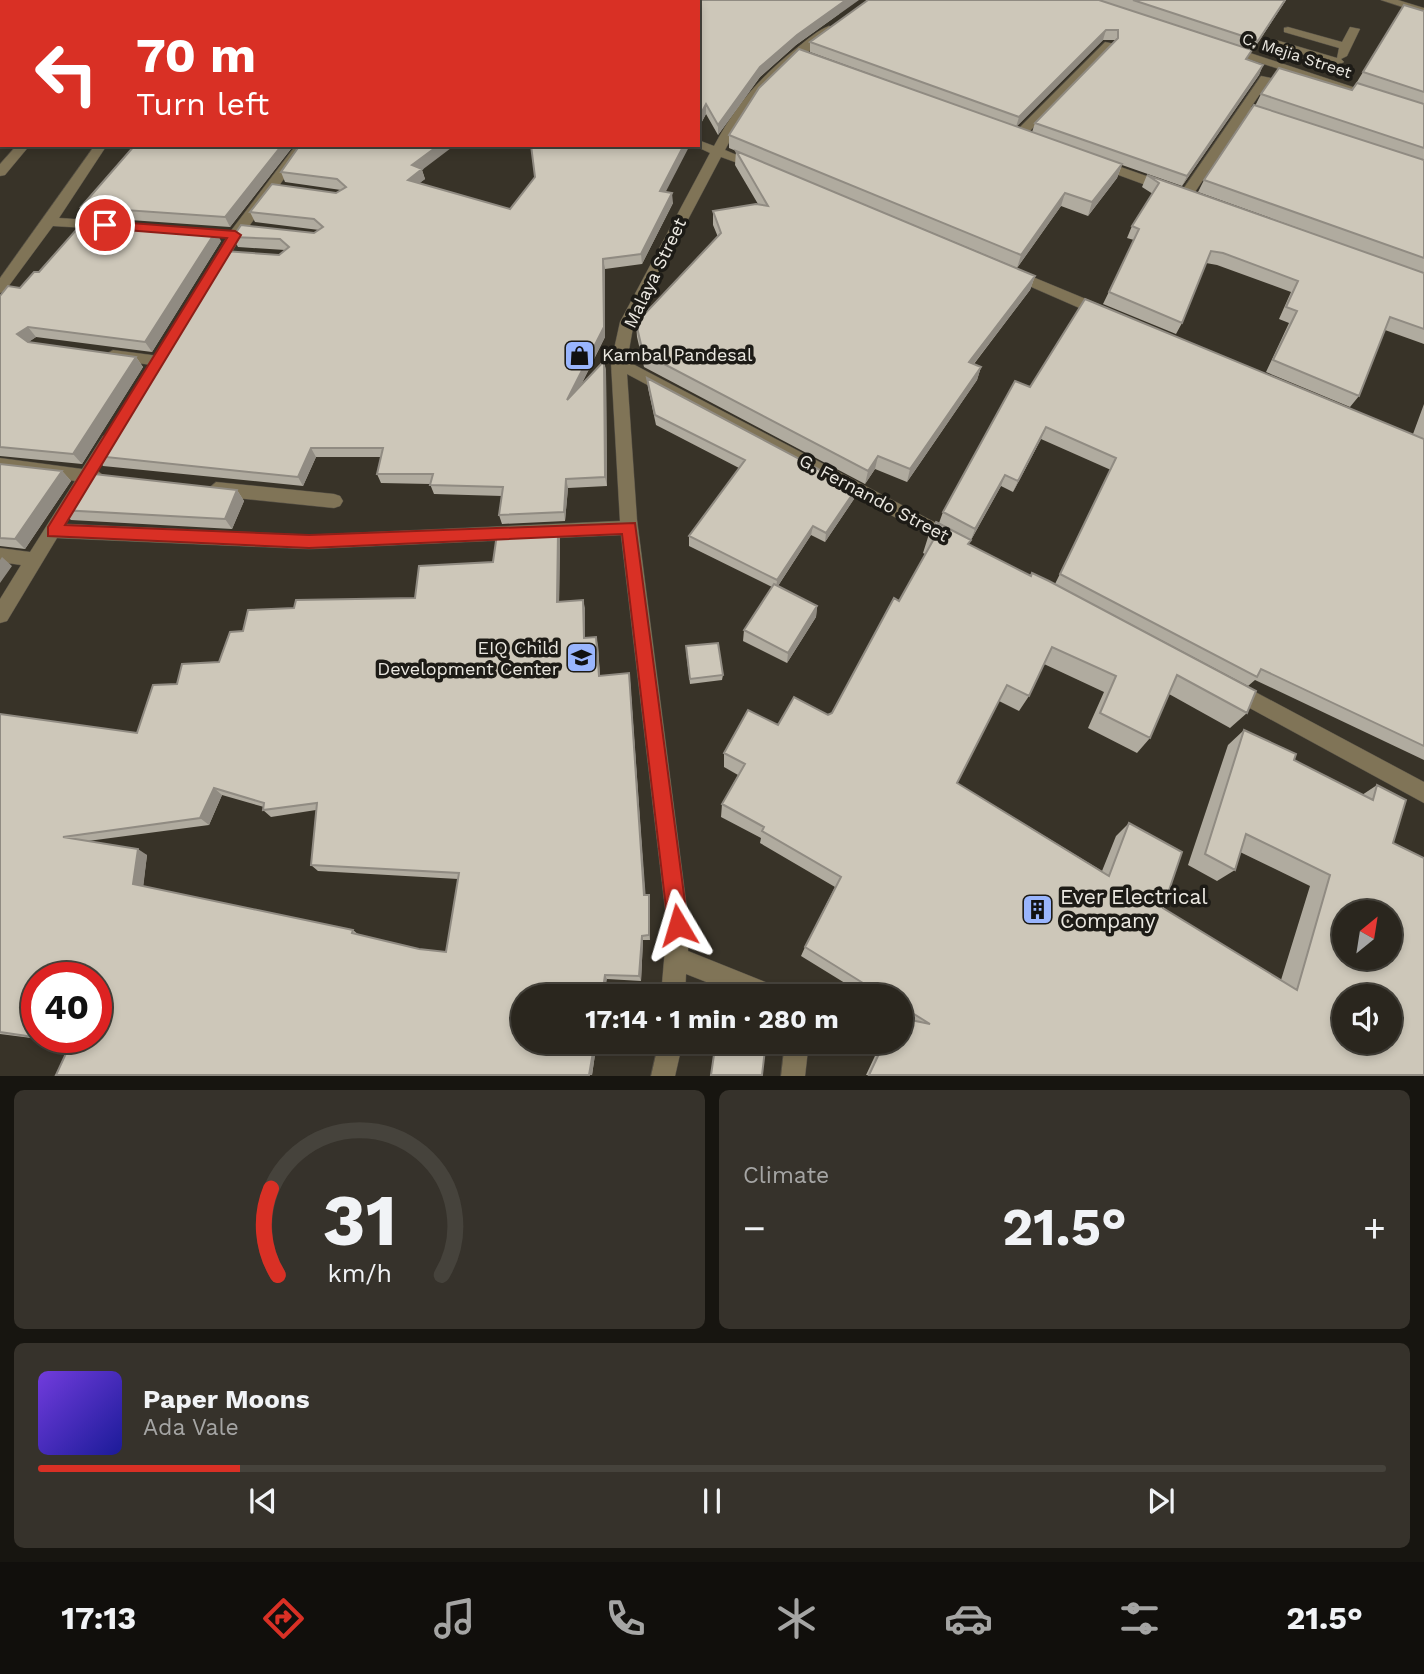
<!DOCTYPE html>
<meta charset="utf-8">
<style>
:root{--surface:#2a261e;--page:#36322b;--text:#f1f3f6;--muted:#a5a5a4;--line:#46433c;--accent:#d93025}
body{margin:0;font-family:"Work Sans",sans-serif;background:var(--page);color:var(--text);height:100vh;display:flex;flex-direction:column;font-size:26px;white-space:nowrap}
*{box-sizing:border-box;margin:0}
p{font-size:23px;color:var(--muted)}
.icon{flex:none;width:38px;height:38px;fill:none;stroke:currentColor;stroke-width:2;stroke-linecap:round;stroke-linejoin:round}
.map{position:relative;height:1076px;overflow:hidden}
.details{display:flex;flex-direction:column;gap:14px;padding:14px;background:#171510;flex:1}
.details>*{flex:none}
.banner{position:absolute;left:0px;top:0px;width:700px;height:147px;box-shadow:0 4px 10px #0003,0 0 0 2px var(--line);background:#d93025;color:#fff;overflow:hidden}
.needle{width:46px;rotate:30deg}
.tools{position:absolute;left:1332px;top:900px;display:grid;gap:14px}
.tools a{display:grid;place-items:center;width:70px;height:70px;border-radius:50%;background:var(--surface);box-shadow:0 4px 10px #0003,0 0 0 2px var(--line);font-size:35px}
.speed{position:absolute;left:21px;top:962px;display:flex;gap:14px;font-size:35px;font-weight:700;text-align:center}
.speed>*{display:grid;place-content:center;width:91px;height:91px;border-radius:50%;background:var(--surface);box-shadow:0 4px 10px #0003,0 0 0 2px var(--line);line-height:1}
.speed .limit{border:10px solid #d22;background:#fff;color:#111}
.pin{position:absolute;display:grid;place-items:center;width:60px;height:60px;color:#fff;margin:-30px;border:4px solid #fff;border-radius:50%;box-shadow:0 2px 7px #0007}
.me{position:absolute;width:77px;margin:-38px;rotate:353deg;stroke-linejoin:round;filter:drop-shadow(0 0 5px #0008)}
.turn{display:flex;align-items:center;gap:24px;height:147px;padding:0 21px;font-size:32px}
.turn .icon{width:91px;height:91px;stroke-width:2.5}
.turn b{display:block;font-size:49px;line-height:60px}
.big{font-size:52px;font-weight:700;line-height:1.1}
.details .card{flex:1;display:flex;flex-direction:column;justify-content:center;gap:10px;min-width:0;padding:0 24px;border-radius:10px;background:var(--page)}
.details .dial{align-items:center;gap:0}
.dial svg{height:182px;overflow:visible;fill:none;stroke:var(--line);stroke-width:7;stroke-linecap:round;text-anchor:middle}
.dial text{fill:var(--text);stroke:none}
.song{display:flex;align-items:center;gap:21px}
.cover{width:84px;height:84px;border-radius:10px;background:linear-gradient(135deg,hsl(260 70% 55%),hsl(240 70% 35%))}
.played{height:7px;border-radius:4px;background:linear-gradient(90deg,var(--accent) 15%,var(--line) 15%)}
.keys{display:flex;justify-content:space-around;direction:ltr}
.heat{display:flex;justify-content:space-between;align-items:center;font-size:38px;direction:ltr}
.details .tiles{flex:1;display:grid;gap:14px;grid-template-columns:1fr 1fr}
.card:last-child{grid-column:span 2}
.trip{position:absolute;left:511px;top:984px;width:402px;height:70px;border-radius:35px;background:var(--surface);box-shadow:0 4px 10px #0003,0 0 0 2px var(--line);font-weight:700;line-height:70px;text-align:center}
.dock{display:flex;height:112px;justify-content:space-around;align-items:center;background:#110f0c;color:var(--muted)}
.dock .icon{width:49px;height:49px}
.dock .active{color:var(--accent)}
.dock b{font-size:32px;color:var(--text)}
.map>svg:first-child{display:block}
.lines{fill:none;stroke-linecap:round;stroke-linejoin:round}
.minor-casing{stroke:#555046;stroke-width:1}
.minor{fill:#807457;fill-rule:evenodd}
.wall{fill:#b0ab9f;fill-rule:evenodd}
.shaded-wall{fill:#908b82}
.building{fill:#cdc7b9;stroke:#908b82;stroke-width:2;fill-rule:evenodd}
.route{fill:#d93025;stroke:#8d1f18;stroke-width:2}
.labels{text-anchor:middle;stroke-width:7;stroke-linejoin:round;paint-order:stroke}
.far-street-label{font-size:16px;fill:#ebe8e1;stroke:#1d1b16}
.street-label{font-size:18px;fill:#ebe8e1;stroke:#1d1b16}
.poi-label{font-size:18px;fill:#ebe8e1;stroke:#1d1b16;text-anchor:start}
.near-poi-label{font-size:21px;fill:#ebe8e1;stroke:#1d1b16;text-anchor:start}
</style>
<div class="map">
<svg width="1424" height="1076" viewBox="0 0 1424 1076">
<rect width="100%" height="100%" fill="#383328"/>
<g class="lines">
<defs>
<path id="minor" d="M148,0H159L147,2Z
M213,0H223L212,2Z
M1381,0H1398L1424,8V14Z
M829,26L835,29L833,31L763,90L745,112L725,150L763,166L757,170L721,157L634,322L627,361L959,535L962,540L959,545H947L627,374L637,520L689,925L688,951L780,988L784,996H742L686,974L685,996H661L667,925L621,535L309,549L57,538L7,621L0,623V599L21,565L0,562V548L30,552L75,481L0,470V458L82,469L103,436L109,434L117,440L98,471L105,477L103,482L91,483L66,524L309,535L620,521L611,363L620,322L710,153L693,145H698V140L714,146C737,103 760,77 798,47C807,40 818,30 829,26Z
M1288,27L1342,42L1350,27L1360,29L1347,56L1341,59L1344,62L1338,65L1272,45V41L1276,40L1337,58L1339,48L1284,32V28Z
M1105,42L1115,44L1023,138H1015V132Z
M1224,47H1232L1380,96L1370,99L1224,51Z
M1261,76L1271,78L1251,107L1277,118L1271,122L1247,114L1191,198H1181L1179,195Z
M17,145H30L5,175L0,176V164Z
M95,145H107L59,218L104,221L111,225L104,229L53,226L5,291L0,293V278Z
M296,145H309L241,237L219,273H209L207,270L230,232Z
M1098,159L1172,185L1174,188L1167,192L1162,191L1094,166L1092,163Z
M1011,268L1110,309L1112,313L1105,318L1100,317L1006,276L1004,273Z
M113,350L159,356L167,361L159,366L108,359L105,355Z
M216,482L334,494L340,496L343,501L340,506L334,508L216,496L208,489Z
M1231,679L1424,782V803L1224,694L1221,688L1224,682Z
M659,1041H683L675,1076H651Z
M785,1041H809L805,1076H781Z"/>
</defs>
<!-- minor casing -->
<use href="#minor" class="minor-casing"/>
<!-- minor -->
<use href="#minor" class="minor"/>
</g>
<!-- wall -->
<path class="wall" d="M1099,0L1247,60L1263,65L1259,75L1182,186L1122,165L1117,178L1088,216L1061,206L1017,268L729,148V135L972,111L810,52V42ZM1103,40H1115V41L1035,123L1032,132L1016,127Z
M1099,0H1286L1253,50Z
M698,2L839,14L796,45L760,77L718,135L706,114L698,129Z
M1404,5L1424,11V344L1385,330L1359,396L1350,407L1266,372L1289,323L1279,319L1291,292L1217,265L1206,263L1182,323L1176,334L1103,304L1134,240L1127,238L1132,226L1153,194L1142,187L1147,175L1337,242L1198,192L1204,180L1255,106L1261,94L1352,90Z
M294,145L230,227L87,217L81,207Z
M736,151L1035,276L1030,290L974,364L981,367L977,380L907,482L875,469L865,484L644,367L637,337L636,323L718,237L713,225V211L758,204L735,165Z
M422,170L425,179L419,183L510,209L665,192L673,203L642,264L605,269V337L581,385L604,361L606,371L607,486L568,488L565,521L502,524L499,515L502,496L434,494L430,484L381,483L377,474L381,457H316L303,486L103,466L96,456L279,255L285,250L238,247L233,237L314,233L319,230L255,222L250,212L336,193L341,190L285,182L281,172Z
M221,241L152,352L36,337L28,342L136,357L143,367L82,464L0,456V296L20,288L39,272Z
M647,378L856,489L854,499L825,542L811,535L778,586L817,606L816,617L787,663L743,641L744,630L772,587L689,546V536L739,468L656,425L648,388Z
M1030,387L1421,438L1413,434L1424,404V760L1255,680L1248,686L1055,584L1111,470L1041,439L1013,492L1001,486L971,540L939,523L943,512Z
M0,464L62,471L71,481L25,549L0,546Z
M237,490L244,501L232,529L71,520L61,510Z
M558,531L560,540L559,601L585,608V638L598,645L600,676L630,681L645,895L650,900V940H643L641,981L607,979L523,1041H597L592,1075L69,1047L39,1039L0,1034V714L137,733L177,684L219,662L243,631L294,608L415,598ZM222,795L264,807L263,810L271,817L316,810L311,865L318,871L458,879L446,952L419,949L359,935L353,930L143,886L147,855L88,841L209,825Z
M929,534L971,540L969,544L1247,713L1230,728L1169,694L1150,738L1137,753L1088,728L1104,692L1044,664L1029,696L1019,711L999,701L957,783L1102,871L1116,836L1129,823L1163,908L1281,980L1310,886L1240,852L1235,870L1217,881L1188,865L1228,745L1244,730L1294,760L1362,795L1377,785L1393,843L1424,1075H866L882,1041H901L903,1019L901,1018V996H866L801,956L805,947L835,887L760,843L761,838L721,817L722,804L738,775L724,767V753L778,725L832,713L899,601L925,554L923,553Z
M686,651L723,675L722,680L690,684Z"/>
<!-- shaded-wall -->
<path class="shaded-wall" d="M846,0H859L796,45L760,77L718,135V125L760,67L797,35Z
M1285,0H1286L1253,50L1258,41Z
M1106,30L1103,40L1016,127L1019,117Z
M1263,65L1259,75L1182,186L1187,176Z
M706,104V114L698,129V119Z
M282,145H294L230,227L225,217Z
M439,145H455L422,170L425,179L411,190L408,180L412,165Z
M684,145H690L661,201L660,191Z
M1122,164L1117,178L1088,216L1092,202Z
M672,193L673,203L642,264L641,254Z
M1065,193L1061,206L1017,268L1021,255Z
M216,231L221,241L152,352L145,342Z
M603,259L605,269V337L569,409L567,400Z
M1035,276L1030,290L965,375L969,362Z
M28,327L36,337L26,344L17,334Z
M136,357L143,367L82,464L73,454Z
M604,361L606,371L607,486L605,477Z
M981,367L977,380L907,482L910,469Z
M1046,427L1041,439L1013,492L1018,481Z
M311,448L316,457L303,486L298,477Z
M878,456L875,469L865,484L868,471Z
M62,471L71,481L25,549L15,539Z
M1005,475L1001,486L971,540L975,529Z
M566,479L568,488L565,521L564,512Z
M856,489L854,499L825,542L826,533Z
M237,490L244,501L232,529L225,519Z
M813,526L811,535L776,589L777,580Z
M558,531L560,540L559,610L557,602Z
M2,557L12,566L0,583V560Z
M583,600L585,608V646L584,638Z
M817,606L816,617L787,663L788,653Z
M596,637L598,645L600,684L599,676Z
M629,673L630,681L646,900L644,895Z
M214,788L222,795L209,825L200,818Z
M138,849L147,855L143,889L133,884Z
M649,895L650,900V940L649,935Z
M642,936L643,940L641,981L639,976Z
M605,975L607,979L604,996H602Z
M595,1041H597L592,1075H589Z"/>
<!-- building -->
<path class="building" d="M227,0H846L797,35L760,67L718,125L706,104L698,119V2H225Z
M868,0H1099L1252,50L1246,59L1263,65L1187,176L1035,123L1118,38V30H1106L1019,117L810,42Z
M1133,0H1285L1258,41Z
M1404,5L1424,11V92L1363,72Z
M799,49L1122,164L1092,202L1065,193L1021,255L729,135L759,88Z
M1279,68L1352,90L1357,83L1424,104V148L1261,94Z
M1254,105L1424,160V258L1204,180Z
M135,145H282L225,217L81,207Z
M300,145H439L412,165L422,169L408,180L510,209L535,177L531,145H684L660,191L672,193L641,254L603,259L604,327L567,400L604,361L605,477L566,479L564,512L499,515L503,487L430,485L433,474H377L383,448H311L298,477L96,456L224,251L279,255L289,247L280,239L233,237L241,225L314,233L323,227L314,219L250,212L272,184L336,193L346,187L337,179L281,172Z
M736,151L1035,276L969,362L981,367L910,469L878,456L868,471L643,353L636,323L721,233L713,211L756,204L768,206Z
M1147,175L1424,273V329L1390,317L1359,396L1273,360L1297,311L1286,307L1298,281L1223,253L1211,251L1182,323L1109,292L1139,229L1132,226L1159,183Z
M84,221L216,231L145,342L28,327L17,334L28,342L136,357L73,454L0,447V296L8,286L20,288L34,272H39Z
M1085,299L1424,439V746L1261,669L1257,677L1060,574L1116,458L1046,427L1018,481L1005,475L975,529L943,512L1015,381L1030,387Z
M647,378L856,489L826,533L813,526L777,580L689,536L745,460L655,415Z
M0,464L62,471L15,539L0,538Z
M85,473L237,490L225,519L61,510Z
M936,522L971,540L968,544L1031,576L1032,573L1049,581L1256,691L1247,713L1177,675L1150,738L1100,713L1116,676L1052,647L1029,696L1007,685L957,783L1109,876L1129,823L1182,852L1163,908L1297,990L1330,875L1246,834L1235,870L1205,854L1244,730L1296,754L1294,760L1373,800L1377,785L1406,800L1393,843L1424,858V1075H869L885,1041H901V1018L930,1024L901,1006V996H884L805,947L841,877L762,831L764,827L722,804L745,764L724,753L748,710L778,725L794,697L828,715L832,713L894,598L899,601L935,537L929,534ZM1344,912H1390V957H1344ZM1344,996H1390V1041H1344Z
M558,531L557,602L583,600L584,638L596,637L599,676L629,673L644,895H649V935L642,936L639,976L605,975L602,996H523V1041H595L589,1075H56L69,1047L27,1036L0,1032V714L137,733L153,685L177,684L182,664L219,662L230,632L243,631L248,610L294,608L296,600L415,598L419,566L493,562L497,534ZM214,788L264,803L263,810L317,803L311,865L459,873L446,952L419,949L352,933L353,930L133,884L138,849L63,837L200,818ZM37,978H96V1038H37Z
M774,584L817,606L788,653L744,630Z
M718,643L723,675L690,679L686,646Z
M723,989L759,996H722Z
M716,1041H766L762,1075H711Z"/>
<!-- route -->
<path class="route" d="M105,221L235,231L241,235L65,525L309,535L635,523L688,925L685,933L678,936L671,933L668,925L622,534L309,548L48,536V527L227,238L101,228V222Z"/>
<!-- icons -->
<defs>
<symbol id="shop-square" viewBox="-11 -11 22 22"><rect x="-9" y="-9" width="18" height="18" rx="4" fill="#99b5fd" stroke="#1d1b16"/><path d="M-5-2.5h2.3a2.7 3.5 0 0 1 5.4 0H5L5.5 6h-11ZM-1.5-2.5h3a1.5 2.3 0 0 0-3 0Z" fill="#111"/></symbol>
<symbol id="school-square" viewBox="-11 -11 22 22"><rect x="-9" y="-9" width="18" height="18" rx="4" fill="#99b5fd" stroke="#1d1b16"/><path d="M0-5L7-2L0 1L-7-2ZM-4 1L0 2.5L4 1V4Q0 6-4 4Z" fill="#111"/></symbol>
<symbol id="building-square" viewBox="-11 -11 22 22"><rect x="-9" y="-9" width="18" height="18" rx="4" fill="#99b5fd" stroke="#1d1b16"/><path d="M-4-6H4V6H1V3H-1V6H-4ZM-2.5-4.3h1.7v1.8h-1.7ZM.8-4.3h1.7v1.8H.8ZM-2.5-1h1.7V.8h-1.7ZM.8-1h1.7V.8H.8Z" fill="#111"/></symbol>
</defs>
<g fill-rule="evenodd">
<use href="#shop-square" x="562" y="338" width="35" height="35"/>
<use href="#school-square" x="564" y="640" width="35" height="35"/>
<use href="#building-square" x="1020" y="892" width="35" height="35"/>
</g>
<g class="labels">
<!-- far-street labels -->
<g class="far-street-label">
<text transform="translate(1297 55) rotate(18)" y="6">C. Mejia Street</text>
</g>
<!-- street labels -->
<g class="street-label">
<text transform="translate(655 273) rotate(-64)" y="6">Malaya Street</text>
<text transform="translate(874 498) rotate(28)" y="6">G. Fernando Street</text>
</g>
<!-- poi labels -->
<g class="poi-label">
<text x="602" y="361">Kambal Pandesal</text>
<text x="559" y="654" text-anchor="end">EIQ Child<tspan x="559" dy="21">Development Center</tspan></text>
</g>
<!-- near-poi labels -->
<g class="near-poi-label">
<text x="1060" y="904">Ever Electrical<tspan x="1060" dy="24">Company</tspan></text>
</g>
</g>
</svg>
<div class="tools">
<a><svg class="needle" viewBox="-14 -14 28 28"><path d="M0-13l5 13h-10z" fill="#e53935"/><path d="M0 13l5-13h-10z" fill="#a5a5a4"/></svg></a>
<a><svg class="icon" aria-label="sound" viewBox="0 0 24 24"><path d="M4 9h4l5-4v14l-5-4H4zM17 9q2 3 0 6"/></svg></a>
</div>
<div class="speed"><div class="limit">40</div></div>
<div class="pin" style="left:105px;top:225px;background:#d93025"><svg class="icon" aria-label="arrive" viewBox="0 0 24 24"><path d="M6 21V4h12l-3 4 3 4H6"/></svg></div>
<svg class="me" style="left:678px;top:925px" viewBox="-20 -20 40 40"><path d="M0-17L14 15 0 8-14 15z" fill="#d93025" stroke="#fff" stroke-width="4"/></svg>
<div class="trip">17:14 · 1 min · 280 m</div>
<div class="banner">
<div class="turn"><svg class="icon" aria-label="left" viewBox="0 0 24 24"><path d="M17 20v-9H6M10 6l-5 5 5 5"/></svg><div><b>70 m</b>Turn left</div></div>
</div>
</div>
<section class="details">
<div class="tiles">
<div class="card dial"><svg viewBox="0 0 100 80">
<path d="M14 69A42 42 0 1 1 86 69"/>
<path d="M14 69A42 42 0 0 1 11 31" stroke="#d93025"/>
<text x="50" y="56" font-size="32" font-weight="700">31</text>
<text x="50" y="72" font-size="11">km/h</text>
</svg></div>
<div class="card"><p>Climate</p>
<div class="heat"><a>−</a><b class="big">21.5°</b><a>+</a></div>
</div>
<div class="card">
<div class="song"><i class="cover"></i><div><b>Paper Moons</b><p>Ada Vale</p></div></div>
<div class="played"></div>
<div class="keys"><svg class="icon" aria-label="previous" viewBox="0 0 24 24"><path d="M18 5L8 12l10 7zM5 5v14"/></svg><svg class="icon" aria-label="pause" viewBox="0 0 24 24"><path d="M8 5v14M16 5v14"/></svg><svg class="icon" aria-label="next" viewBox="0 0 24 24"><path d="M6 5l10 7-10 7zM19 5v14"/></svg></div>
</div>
</div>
</section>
<nav class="dock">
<b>17:13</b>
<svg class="icon active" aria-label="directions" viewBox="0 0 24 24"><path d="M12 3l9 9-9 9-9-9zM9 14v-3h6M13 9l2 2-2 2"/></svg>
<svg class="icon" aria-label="music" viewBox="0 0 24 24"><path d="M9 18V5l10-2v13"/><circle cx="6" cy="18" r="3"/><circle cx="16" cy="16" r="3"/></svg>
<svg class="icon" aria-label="phone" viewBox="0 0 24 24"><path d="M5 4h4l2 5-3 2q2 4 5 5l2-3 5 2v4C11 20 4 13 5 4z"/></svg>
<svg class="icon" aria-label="climate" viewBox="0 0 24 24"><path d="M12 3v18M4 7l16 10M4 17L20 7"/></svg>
<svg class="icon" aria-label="car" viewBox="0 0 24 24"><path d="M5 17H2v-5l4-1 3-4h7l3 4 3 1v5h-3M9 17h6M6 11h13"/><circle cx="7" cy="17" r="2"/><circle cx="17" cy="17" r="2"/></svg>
<svg class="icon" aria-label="filters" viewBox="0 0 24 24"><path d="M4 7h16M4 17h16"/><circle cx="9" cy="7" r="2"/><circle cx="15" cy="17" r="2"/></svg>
<b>21.5°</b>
</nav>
